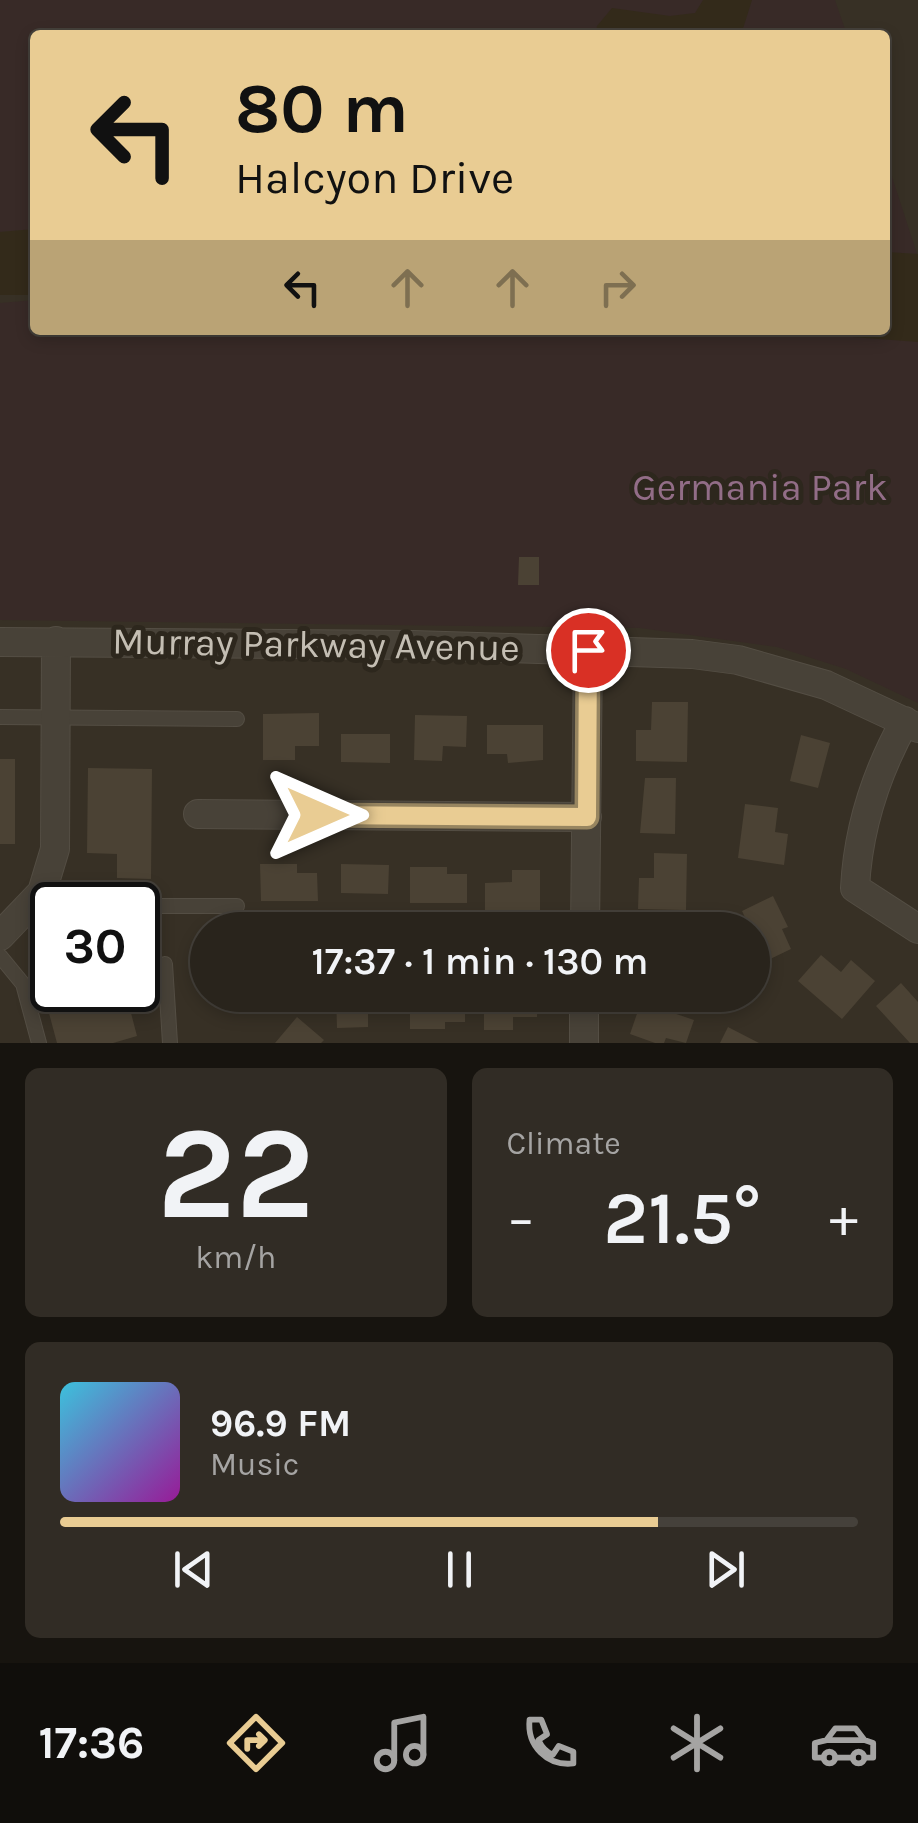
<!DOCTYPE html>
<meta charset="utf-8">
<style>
:root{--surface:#29241c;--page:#312c25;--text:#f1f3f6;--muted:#a5a4a3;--line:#45413b;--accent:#e9cc93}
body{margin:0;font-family:Karla,sans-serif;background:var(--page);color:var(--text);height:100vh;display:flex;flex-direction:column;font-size:38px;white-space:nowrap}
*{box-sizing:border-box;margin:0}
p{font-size:32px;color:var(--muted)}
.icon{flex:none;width:55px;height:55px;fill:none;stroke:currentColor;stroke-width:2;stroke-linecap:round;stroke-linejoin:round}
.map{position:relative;height:1043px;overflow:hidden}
.drawer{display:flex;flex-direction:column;gap:25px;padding:25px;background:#17140f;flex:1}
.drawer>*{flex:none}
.banner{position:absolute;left:30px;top:30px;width:860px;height:305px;border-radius:10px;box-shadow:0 5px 15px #0003,0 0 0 2px var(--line);background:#e9cc93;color:#111;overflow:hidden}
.speed{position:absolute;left:30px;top:882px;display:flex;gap:20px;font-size:50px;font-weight:700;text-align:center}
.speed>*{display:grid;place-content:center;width:130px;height:130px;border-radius:50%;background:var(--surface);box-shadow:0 5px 15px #0003,0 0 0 2px var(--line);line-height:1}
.speed .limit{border:5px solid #111;border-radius:15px;background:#fff;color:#111}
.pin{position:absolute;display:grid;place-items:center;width:85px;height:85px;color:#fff;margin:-42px;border:5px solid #fff;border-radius:50%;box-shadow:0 2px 10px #0007}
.me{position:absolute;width:110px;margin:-55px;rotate:90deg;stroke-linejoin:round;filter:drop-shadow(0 0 8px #0008)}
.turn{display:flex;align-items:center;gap:35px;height:210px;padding:0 40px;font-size:45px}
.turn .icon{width:130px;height:130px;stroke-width:2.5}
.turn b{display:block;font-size:70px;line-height:85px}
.lanes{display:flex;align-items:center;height:95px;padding:0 40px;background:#0003;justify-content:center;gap:50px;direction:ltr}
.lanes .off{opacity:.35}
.big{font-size:75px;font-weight:600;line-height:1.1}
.drawer .widget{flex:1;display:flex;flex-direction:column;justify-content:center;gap:15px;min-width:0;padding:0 35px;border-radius:15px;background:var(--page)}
.drawer .dial{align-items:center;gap:0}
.dial b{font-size:130px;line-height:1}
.song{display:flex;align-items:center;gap:30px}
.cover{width:120px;height:120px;border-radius:15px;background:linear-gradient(135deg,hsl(190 70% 55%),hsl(300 70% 35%))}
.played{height:10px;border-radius:5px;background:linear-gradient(90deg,var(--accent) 75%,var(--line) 75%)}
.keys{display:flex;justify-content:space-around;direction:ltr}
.heat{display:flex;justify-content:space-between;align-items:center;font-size:55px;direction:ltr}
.drawer .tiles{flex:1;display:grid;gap:25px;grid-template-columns:1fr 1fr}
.widget:last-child{grid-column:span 2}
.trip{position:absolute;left:190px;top:912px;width:580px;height:100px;border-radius:50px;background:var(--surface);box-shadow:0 5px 15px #0003,0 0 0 2px var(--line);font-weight:600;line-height:100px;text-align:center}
.dock{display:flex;height:160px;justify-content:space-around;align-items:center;background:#100e0b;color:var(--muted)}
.dock .icon{width:70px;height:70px}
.dock .on{color:var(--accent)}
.dock b{font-size:45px;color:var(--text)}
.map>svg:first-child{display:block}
.green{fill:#382a27}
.water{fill:#332a1a}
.building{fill:#4b4234}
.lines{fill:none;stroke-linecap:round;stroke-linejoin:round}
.lane-casing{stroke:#544e44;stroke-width:16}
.street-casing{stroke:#544e44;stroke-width:30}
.lane{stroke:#484238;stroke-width:14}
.street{stroke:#484238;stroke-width:28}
.route-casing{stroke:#978560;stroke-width:25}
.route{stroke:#e9cc93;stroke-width:18}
.labels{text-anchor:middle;stroke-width:10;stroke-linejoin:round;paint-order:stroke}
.park-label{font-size:38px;fill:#926d87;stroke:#2d271d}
.street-label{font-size:38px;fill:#c4beb3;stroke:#2d271d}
</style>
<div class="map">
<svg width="918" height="1043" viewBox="0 0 918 1043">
<rect width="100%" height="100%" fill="#373025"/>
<!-- green -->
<path class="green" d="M0,0H835L847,35H35V229L0,232Z
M885,155L917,254L885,252Z
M35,300V330H794L918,341V703L846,669L777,647L640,628L0,620V303Z"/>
<!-- water -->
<path class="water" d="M703,0H752L741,35H595L597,26L612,8L670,16L695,13Z
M35,229V295H0V232Z
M885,252L918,254V342L761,330H885Z"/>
<!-- building -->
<path class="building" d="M519,557H539V585H518Z
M652,702H688L687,762L636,761V730H651Z
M319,713V746H295V760H263V714Z
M415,715L467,716L466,747L443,746L442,761L414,760Z
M487,725H543V760L508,763L507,754H487Z
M341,734H390V763L341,762Z
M801,735L830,743L818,788L790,781Z
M0,759H15V844H0Z
M88,768L152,769L151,879L117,878V854L87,853Z
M645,778H676L675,834L640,833Z
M745,804L778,808L775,832L788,834L784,865L738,858Z
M654,853L687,854L686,910L638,909L639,878H654Z
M260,864H297V873H317L318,901H261Z
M341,864L389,865L388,894L341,893Z
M410,867H447V874H467V903H410Z
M512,870H540V915L485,916V883L512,882Z
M773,896L788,927L782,929L791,949L766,961L742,911Z
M821,955L841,972L851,960L875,981L842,1019L798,981Z
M52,972V990H125L137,1036L113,1043H57L39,976Z
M901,983L918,1002V1043H910L876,1006Z
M336,995H392V1013H368V1027L337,1028Z
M410,995L465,996V1022H445V1029H410Z
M484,995H538L537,1017H513V1030H484Z
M641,1002L694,1020L686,1043L666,1038L664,1043H655L630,1034Z
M297,1017L324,1040L321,1043H275Z
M728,1027L759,1043H720Z"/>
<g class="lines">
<defs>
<path id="lane" d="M0,717L237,719
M42,892L58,905
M138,906H237
M0,956L23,984L39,1043
M165,964L170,1043"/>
<path id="street" d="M0,642L413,645L692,654L738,660L826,685L918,728
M905,721C876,773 858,829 855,888L918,929
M198,814L587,817
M585,930L588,650
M0,936L42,892L55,849L56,641
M584,1043V995"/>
</defs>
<!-- lane casing -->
<use href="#lane" class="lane-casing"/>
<!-- street casing -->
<use href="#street" class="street-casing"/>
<!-- lane -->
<use href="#lane" class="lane"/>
<!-- street -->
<use href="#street" class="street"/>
</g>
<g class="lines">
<defs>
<path id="route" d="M317,815L587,817L588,650"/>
</defs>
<!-- route casing -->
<use href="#route" class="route-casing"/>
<!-- route -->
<use href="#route" class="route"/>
</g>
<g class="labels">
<!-- park labels -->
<g class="park-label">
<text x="760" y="500">Germania Park</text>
</g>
<!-- street labels -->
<g class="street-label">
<text transform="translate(316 644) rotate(1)" y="13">Murray Parkway Avenue</text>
</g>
</g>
</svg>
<div class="speed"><div class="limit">30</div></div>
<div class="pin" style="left:588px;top:650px;background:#d93025"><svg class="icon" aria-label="arrive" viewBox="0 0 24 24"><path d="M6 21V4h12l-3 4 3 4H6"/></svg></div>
<svg class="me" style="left:317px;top:815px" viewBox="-20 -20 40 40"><path d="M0-17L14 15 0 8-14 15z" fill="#e9cc93" stroke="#fff" stroke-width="4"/></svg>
<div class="trip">17:37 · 1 min · 130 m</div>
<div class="banner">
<div class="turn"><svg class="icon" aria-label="left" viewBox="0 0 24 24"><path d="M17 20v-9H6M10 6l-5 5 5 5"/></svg><div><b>80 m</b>Halcyon Drive</div></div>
<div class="lanes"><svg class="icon" aria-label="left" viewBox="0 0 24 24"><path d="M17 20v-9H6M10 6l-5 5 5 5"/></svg><svg class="icon off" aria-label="ahead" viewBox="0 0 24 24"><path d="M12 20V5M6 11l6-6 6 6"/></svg><svg class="icon off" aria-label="ahead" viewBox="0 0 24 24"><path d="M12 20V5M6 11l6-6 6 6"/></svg><svg class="icon off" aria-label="right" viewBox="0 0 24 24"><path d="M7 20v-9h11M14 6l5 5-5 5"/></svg></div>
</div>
</div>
<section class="drawer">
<div class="tiles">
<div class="widget dial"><b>22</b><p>km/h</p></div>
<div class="widget"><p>Climate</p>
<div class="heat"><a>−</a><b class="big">21.5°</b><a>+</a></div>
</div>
<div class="widget">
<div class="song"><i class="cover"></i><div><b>96.9 FM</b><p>Music</p></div></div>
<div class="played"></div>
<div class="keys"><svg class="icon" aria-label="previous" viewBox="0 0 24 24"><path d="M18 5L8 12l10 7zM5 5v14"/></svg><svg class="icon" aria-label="pause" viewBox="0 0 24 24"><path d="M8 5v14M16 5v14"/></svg><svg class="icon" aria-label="next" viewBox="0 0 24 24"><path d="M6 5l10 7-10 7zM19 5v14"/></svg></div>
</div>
</div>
</section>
<nav class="dock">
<b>17:36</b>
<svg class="icon on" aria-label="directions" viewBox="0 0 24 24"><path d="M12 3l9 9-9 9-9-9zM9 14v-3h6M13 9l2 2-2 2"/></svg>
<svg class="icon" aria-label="music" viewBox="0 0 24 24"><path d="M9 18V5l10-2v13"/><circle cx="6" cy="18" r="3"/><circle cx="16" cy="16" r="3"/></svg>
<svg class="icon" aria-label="phone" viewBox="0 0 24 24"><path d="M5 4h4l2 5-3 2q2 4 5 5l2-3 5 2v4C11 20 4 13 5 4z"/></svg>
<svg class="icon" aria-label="climate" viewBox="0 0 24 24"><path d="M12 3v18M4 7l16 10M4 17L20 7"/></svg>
<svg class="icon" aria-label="car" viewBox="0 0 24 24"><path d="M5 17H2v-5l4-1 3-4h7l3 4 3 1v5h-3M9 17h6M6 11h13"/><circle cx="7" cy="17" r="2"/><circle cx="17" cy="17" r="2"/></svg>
</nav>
